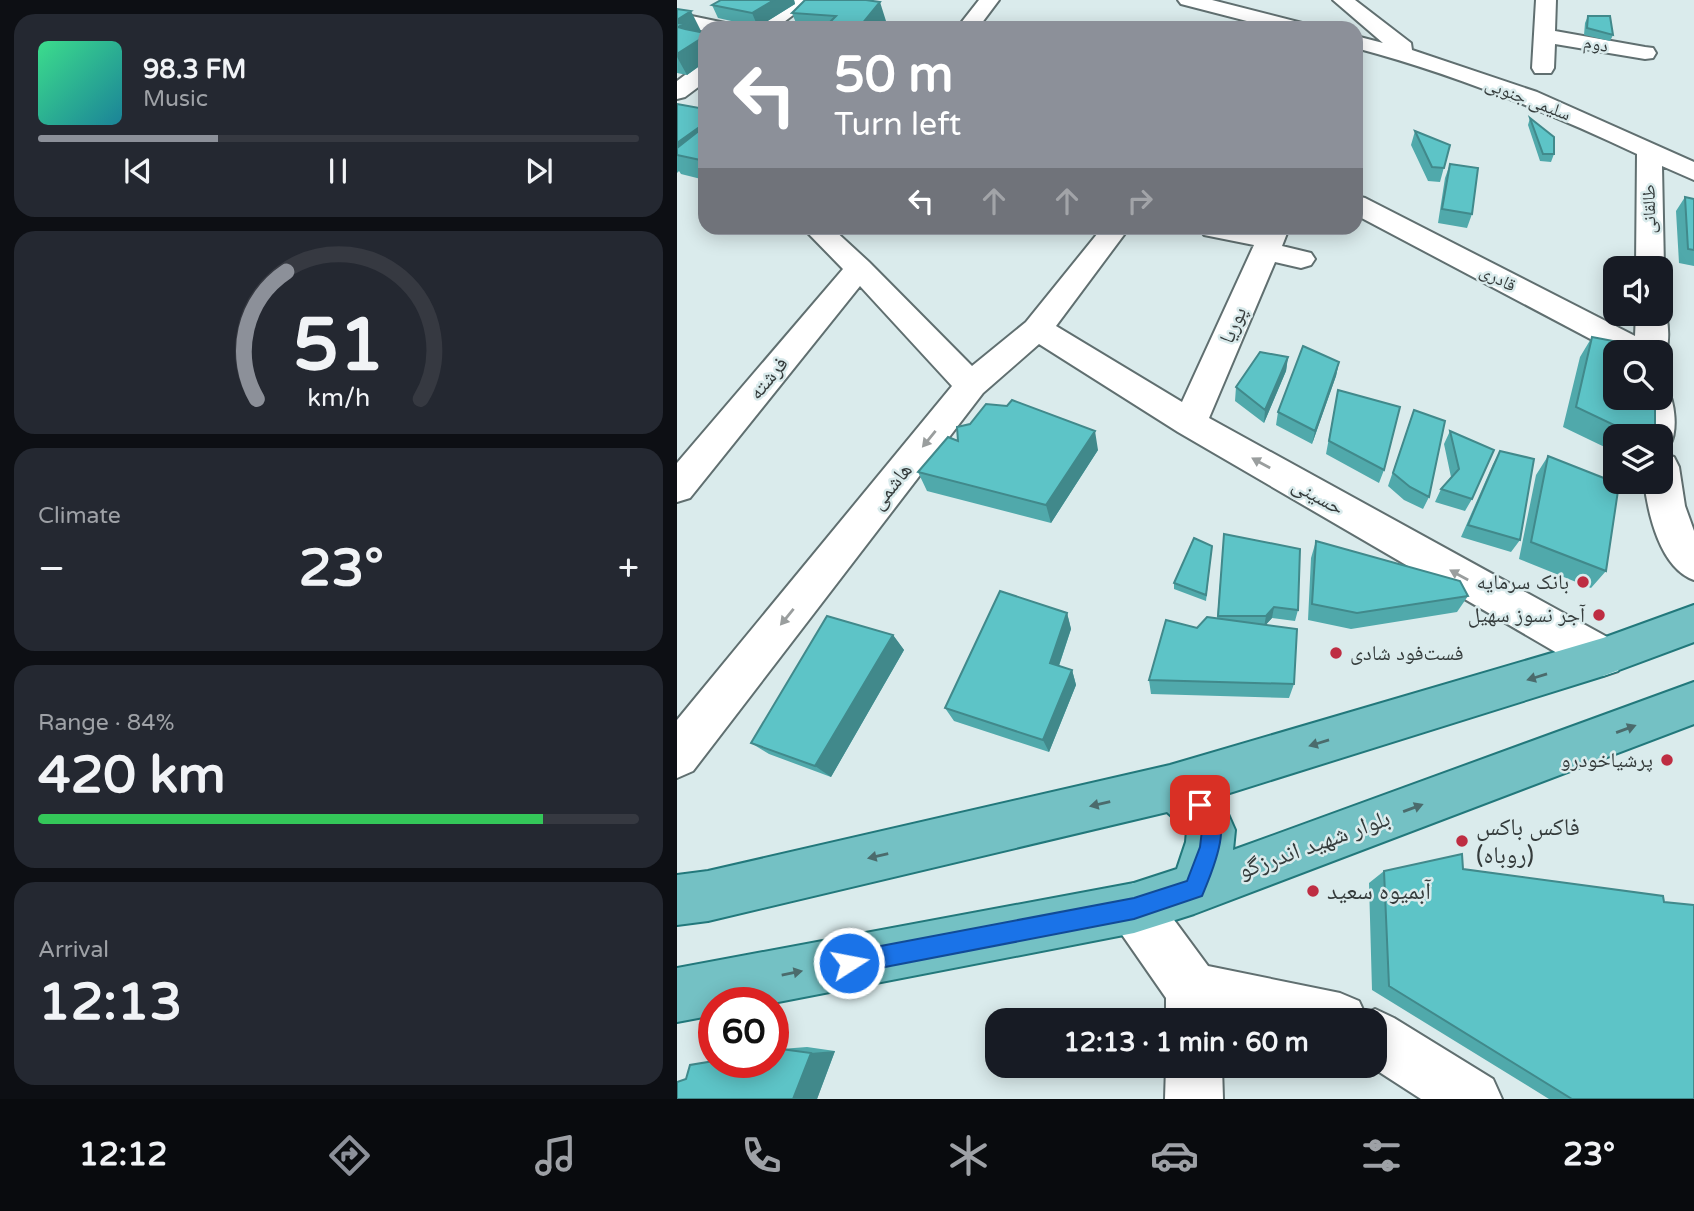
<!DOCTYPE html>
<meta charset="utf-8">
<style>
:root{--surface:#171b24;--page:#242831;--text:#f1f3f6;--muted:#9ea1a6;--line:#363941;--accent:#8c9099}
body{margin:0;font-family:"Varela Round","Noto Naskh Arabic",sans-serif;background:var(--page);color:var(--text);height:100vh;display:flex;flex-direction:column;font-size:26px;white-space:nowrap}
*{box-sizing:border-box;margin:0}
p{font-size:23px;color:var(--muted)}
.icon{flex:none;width:38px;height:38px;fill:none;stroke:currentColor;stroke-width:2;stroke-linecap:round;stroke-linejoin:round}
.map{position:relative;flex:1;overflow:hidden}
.sheet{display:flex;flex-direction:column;gap:14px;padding:14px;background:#0d0f14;width:677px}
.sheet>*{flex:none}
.guide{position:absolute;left:21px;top:21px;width:665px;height:214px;border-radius:21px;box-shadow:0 4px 18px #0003;background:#8c9099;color:#fff;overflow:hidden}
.controls{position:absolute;left:926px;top:256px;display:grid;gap:14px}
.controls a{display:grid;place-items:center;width:70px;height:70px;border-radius:14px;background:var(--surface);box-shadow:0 4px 18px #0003;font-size:35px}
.speed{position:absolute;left:21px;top:987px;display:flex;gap:14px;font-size:35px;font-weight:700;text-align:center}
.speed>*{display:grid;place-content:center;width:91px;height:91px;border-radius:50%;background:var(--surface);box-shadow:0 4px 18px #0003;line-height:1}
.speed .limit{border:10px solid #d22;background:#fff;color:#111}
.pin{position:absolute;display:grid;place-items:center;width:60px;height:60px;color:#fff;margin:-30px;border-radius:14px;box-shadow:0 4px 10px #0006}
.me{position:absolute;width:77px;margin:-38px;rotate:79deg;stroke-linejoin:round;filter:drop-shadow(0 0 5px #0008)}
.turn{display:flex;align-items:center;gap:24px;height:147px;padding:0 21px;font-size:32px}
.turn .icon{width:91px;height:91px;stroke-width:2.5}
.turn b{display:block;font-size:49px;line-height:60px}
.lanes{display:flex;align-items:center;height:66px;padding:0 21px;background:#0003;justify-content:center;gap:35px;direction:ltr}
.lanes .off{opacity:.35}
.big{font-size:52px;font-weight:700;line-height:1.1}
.sheet .card{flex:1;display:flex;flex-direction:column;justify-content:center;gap:10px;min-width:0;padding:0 24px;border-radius:21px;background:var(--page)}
.sheet .dial{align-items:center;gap:0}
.dial svg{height:182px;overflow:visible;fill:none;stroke:var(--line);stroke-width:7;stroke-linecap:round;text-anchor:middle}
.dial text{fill:var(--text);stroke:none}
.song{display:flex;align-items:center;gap:21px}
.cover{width:84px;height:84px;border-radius:10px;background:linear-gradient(135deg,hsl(150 70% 55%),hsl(190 70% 35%))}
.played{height:7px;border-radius:4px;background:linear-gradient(90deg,var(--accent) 30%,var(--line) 30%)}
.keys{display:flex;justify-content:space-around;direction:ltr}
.heat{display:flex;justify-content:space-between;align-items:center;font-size:38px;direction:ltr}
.charge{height:10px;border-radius:5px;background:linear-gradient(90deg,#34c759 84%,var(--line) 0)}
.trip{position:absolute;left:308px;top:1008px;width:402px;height:70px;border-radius:21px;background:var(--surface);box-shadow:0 4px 18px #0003;font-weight:700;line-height:70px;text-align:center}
.dock{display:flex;height:112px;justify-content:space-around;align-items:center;background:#090b0e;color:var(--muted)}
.dock .icon{width:49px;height:49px}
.dock .active{color:var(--accent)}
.dock b{font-size:32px;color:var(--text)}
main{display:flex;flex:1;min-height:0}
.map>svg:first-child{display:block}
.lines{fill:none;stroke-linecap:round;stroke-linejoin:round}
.minor-casing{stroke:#606f70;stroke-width:4}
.major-casing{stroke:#22787b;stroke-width:4}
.minor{fill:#fff;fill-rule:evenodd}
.major{fill:#74c1c4;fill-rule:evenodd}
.wall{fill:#50a9ab}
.shaded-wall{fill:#41898b}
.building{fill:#5dc4c7;stroke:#41898b;stroke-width:2}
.oneway{fill:#9a9e9e}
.oneway2{fill:#4b6b6c}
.route{fill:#1a73e8;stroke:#114b97;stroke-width:2}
.poi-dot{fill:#be2d42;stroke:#daebec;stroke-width:2.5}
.labels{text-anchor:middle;stroke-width:5;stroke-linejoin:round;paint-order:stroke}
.far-street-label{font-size:18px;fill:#353c3c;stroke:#daebec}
.street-label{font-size:21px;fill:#353c3c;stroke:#daebec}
.poi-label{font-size:21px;fill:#353c3c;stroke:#daebec;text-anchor:end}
.near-poi-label{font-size:24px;fill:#353c3c;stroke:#daebec;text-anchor:start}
.near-street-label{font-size:24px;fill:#353c3c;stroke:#daebec}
</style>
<main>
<section class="sheet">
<div class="card">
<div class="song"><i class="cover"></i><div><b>98.3 FM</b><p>Music</p></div></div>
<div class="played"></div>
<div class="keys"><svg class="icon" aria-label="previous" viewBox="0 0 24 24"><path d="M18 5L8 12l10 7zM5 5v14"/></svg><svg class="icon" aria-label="pause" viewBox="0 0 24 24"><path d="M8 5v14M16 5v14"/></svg><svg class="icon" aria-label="next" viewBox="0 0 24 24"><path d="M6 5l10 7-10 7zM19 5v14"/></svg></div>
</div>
<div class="card dial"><svg viewBox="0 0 100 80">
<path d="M14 69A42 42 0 1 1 86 69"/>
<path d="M14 69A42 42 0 0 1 27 13" stroke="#8c9099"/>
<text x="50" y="56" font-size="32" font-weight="700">51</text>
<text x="50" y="72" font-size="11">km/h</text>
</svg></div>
<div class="card"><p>Climate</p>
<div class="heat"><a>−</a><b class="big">23°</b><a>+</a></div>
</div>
<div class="card"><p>Range · 84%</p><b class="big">420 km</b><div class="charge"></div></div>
<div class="card"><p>Arrival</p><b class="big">12:13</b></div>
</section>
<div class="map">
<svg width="1017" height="1099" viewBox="0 0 1017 1099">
<rect width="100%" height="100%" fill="#daebec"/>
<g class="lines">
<defs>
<path id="minor" d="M113,0H136L99,28H75Z
M302,0H322L301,28H280Z
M501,0H535L629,24L632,28H597L504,4Z
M656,0H678L734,43L735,50L860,92L1017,162V180L985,166L987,268L984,274V268H959L960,154C869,111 776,74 679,48V36L706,43Z
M859,0H879L878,31L968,47L976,48L979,53L976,58L968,59L878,44L877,68L874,73H858L855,68Z
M0,13L53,24L56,28H28V31L0,25Z
M28,64V82L8,97L0,99V81L20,66Z
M679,196L688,198L958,336L959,313H984L985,306C993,319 994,350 984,360V352H938L679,215Z
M126,228H155L192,262L295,366L349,322L425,228H452L379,326L505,402L577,245L527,235L523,229L612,228L605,246L634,253L638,259L634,265L624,268L598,262L532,418L941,643L947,657L941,671L926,676L911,671L501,432L362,344L306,393L16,771L0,778V720L275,386L183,286L13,498L0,502V463L166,269Z
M984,387L990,388C998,403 1001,430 993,445L984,448V436H964L961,397H984Z
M984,453L997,457L1002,467L1008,506L1017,531V580C983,568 971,514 967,481H984Z
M457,883L475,890L531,966L663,993L682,1001L688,1014L698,1009L717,1018L816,1079L825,1099H744L693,1066H698V1020H489V998L439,926L432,908L439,890Z
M489,1066H545L546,1099H488Z"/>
<path id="major" d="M1017,605V642L926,676L543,796L558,830L556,850L1017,682V724L517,914L457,933L96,1003H37V1015L0,1022V968L457,883L500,869L509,842L510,830L490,812L31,921L0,925V875L31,871L493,765L926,638Z"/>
</defs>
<!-- minor casing -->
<use href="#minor" class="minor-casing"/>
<!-- major casing -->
<use href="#major" class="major-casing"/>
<!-- minor -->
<use href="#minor" class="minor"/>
<!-- major -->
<use href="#major" class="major"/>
</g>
<!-- wall -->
<path class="wall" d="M44,0H117L118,4L81,27L41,18L35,5Z
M128,0L209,21L203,28H121L115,13Z
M0,9L24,31L22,32L28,33V62L10,75L0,73Z
M911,16L936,35L933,41L907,35L908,23Z
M0,104L28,109V180L4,174L2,171L0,173Z
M853,118L877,154L874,162L863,161L851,125Z
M738,131L773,145L763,182L751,181L734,145Z
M773,164L795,214L790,228L761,223L768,178Z
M1008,197L1017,199V266L1002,263L999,211Z
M915,337L978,436H938V452L886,427L903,357Z
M611,357L609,371L587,423L558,401L559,387Z
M662,362L659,376L635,444L599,425L601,412Z
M661,390L707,470L702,483L649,454Z
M737,410L752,497L746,509L727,500L711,486Z
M293,424L421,450L374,523L250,491L241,472L281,441Z
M773,431L795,499L788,511L758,502L764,489L774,477L767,444Z
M823,451L843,540L834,552L784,537L816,464Z
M871,456L929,571L914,588L842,559L859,475Z
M547,534L621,610L618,621L595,618L588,625L617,684L612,698L474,694L472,680L520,628L540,619Z
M639,541L791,596L780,612L674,629L631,620L634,558Z
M535,546L529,601L497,589V583Z
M390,613L394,629L382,666L395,670L399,685L372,752L277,721L268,708Z
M216,635L227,650L154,777L92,754L74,743Z
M786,869L1017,1099H872L695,990L692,883L707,871Z
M130,1047L158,1051L140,1099L104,1049Z"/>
<!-- shaded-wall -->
<path class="shaded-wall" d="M97,0H117L118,4L81,27L75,13Z
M203,2L209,21L203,28H186L185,24Z
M14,11L24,31L13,38L28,36V62L10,75L0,57V20Z
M160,22L162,28H158L157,26Z
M28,123V152L0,155V143Z
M611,357L609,371L587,423L588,410Z
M662,362L659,376L635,444L638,431Z
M418,431L421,450L374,523L369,505Z
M597,607L595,618L587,627L589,616Z
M390,613L394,629L378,677L373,663Z
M216,635L227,650L154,777L138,766Z
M395,670L399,685L372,752L366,740Z
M158,1051L140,1099H116L134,1053Z"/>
<!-- building -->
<path class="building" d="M44,0H97L75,13L35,5Z
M128,0H189L203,2L185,24L160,22L157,26L150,25L159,16L115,13Z
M0,9L14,11L0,20Z
M911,16H933L936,35L910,28Z
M0,23L6,24L1,27L8,29L28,33V36L0,54Z
M0,104L28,109V123L0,143Z
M853,118L877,137V154H866Z
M28,126V161L0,155V148Z
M738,131L773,145L767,168L755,167Z
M773,164L801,168L795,214L765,209Z
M1008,197L1017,199V250L1011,249Z
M943,264L959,268H943Z
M915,337L978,349V352H938V397H978V436H960L899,407Z
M626,346L662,362L638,431L601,412Z
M583,352L611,357L588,410L559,387Z
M661,390L723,407L707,470L652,441Z
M335,400L418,431L369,505L241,472L271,437L281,441L280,427L293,424L309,404L330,406Z
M737,410L768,421L752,497L733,487L716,473Z
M773,431L817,450L795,499L764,489L782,469Z
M823,451L857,459L843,540L791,525Z
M871,456L942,484L929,571L854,542Z
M547,534L623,549L621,610L597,607L589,616H541Z
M517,538L535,546L529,595L497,583Z
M639,541L783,581L791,596L680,613L635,604Z
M323,591L390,613L373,663L395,670L366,740L268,708Z
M150,616L216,635L138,766L74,743Z
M530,617L620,629L617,684L472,680L489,620L520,628Z
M785,854L786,869L986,896L987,902L1017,905V1099H895L712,986L707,871Z
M104,1049L134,1053L116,1099H0V1082L9,1079L13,1065L37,1061V1062H96V1050Z"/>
<!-- one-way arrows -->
<defs><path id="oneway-solid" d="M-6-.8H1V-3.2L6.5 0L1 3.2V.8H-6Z" transform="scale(1.75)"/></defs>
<g class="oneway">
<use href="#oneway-solid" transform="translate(252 439) rotate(129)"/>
<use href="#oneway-solid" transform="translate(584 463) rotate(-151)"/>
<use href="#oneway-solid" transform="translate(782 575) rotate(-151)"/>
<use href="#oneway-solid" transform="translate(110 617) rotate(129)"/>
</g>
<g class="oneway2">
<use href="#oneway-solid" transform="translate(860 677) rotate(163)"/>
<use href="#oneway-solid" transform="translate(949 729) rotate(-20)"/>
<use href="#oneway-solid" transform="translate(642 743) rotate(163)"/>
<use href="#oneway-solid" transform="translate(423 804) rotate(167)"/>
<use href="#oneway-solid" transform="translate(736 808) rotate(-20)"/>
<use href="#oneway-solid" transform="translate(201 856) rotate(167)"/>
<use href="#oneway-solid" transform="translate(115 973) rotate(-11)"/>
</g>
<!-- route -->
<path class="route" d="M523,795C563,812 536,869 525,896L457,919L172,974L164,970L161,963L164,955L172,952L457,898L510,881L523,847L525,830L513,805L516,798Z"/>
<!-- markers -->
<g class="poi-dot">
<circle cx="906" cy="582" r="7"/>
<circle cx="922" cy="615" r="7"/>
<circle cx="659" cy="653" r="7"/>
<circle cx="990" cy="760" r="7"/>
<circle cx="785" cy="841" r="7"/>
<circle cx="636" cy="891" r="7"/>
</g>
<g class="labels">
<!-- far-street labels -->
<g class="far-street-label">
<text transform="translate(919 44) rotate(10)" y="6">دوم</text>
<text transform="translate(851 99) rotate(21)" y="6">سلیمی جنوبی</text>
<text transform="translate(972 209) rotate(-91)" y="6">طالقانی</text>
<text transform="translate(821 278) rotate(27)" y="6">قادری</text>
</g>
<!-- street labels -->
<g class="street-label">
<text transform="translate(556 325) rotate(-66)" y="7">پوریا</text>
<text transform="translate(91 378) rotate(-50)" y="7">فرشته</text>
<text transform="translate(214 486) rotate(-51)" y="7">هاشمی</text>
<text transform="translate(641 496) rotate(29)" y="7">حسینی</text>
</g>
<!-- poi labels -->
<g class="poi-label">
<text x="892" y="589">بانک سرمایه</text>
<text x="908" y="622">آجر نسوز سهیل</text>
<text x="673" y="660" text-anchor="start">فست‌فود شادی</text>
<text x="976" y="767">پرشیاخودرو</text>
</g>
<!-- near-poi labels -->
<g class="near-poi-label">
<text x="799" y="835">فاکس باکس<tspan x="799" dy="28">(روباه)</tspan></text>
<text x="650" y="899">آبمیوه سعید</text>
</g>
<!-- near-street labels -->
<g class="near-street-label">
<text transform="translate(637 844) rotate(-20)" y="8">بلوار شهید اندرزگو</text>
</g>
</g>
</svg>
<div class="controls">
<a><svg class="icon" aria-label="sound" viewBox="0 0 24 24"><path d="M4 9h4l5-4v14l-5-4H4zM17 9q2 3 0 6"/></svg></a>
<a><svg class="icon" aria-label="search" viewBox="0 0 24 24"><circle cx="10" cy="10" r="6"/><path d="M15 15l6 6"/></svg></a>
<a><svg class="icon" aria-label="layers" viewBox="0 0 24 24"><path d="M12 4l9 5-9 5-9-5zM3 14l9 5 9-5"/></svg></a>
</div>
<div class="speed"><div class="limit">60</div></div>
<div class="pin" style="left:523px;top:805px;background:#d93025"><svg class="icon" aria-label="arrive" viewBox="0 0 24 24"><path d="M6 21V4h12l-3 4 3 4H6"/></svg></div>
<svg class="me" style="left:172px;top:963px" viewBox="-20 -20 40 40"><circle r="17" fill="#1a73e8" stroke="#fff" stroke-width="3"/><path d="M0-11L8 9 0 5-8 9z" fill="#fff"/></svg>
<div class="trip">12:13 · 1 min · 60 m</div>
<div class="guide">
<div class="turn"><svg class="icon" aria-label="left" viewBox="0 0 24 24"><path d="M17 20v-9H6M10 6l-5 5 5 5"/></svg><div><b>50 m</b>Turn left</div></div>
<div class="lanes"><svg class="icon" aria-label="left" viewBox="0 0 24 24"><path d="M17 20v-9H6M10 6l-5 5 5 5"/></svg><svg class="icon off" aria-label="ahead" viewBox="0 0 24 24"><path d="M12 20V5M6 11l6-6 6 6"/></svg><svg class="icon off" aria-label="ahead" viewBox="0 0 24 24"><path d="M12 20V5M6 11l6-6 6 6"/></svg><svg class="icon off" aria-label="right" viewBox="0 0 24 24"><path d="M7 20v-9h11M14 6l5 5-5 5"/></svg></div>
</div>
</div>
</main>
<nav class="dock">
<b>12:12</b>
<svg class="icon active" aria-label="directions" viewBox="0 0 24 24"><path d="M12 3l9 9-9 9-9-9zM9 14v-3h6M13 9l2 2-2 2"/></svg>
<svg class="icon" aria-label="music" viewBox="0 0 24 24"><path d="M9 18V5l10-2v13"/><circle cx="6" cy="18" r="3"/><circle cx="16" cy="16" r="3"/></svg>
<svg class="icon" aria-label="phone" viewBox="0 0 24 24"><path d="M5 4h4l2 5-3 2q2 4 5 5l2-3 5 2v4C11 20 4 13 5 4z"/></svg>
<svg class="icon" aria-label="climate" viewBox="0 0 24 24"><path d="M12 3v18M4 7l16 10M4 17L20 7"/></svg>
<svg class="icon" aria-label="car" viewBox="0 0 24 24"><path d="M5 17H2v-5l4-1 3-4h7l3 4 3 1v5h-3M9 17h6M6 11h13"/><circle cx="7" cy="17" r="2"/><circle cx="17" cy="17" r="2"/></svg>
<svg class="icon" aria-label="filters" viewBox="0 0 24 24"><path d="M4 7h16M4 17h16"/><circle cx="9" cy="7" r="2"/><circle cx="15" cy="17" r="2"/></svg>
<b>23°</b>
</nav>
